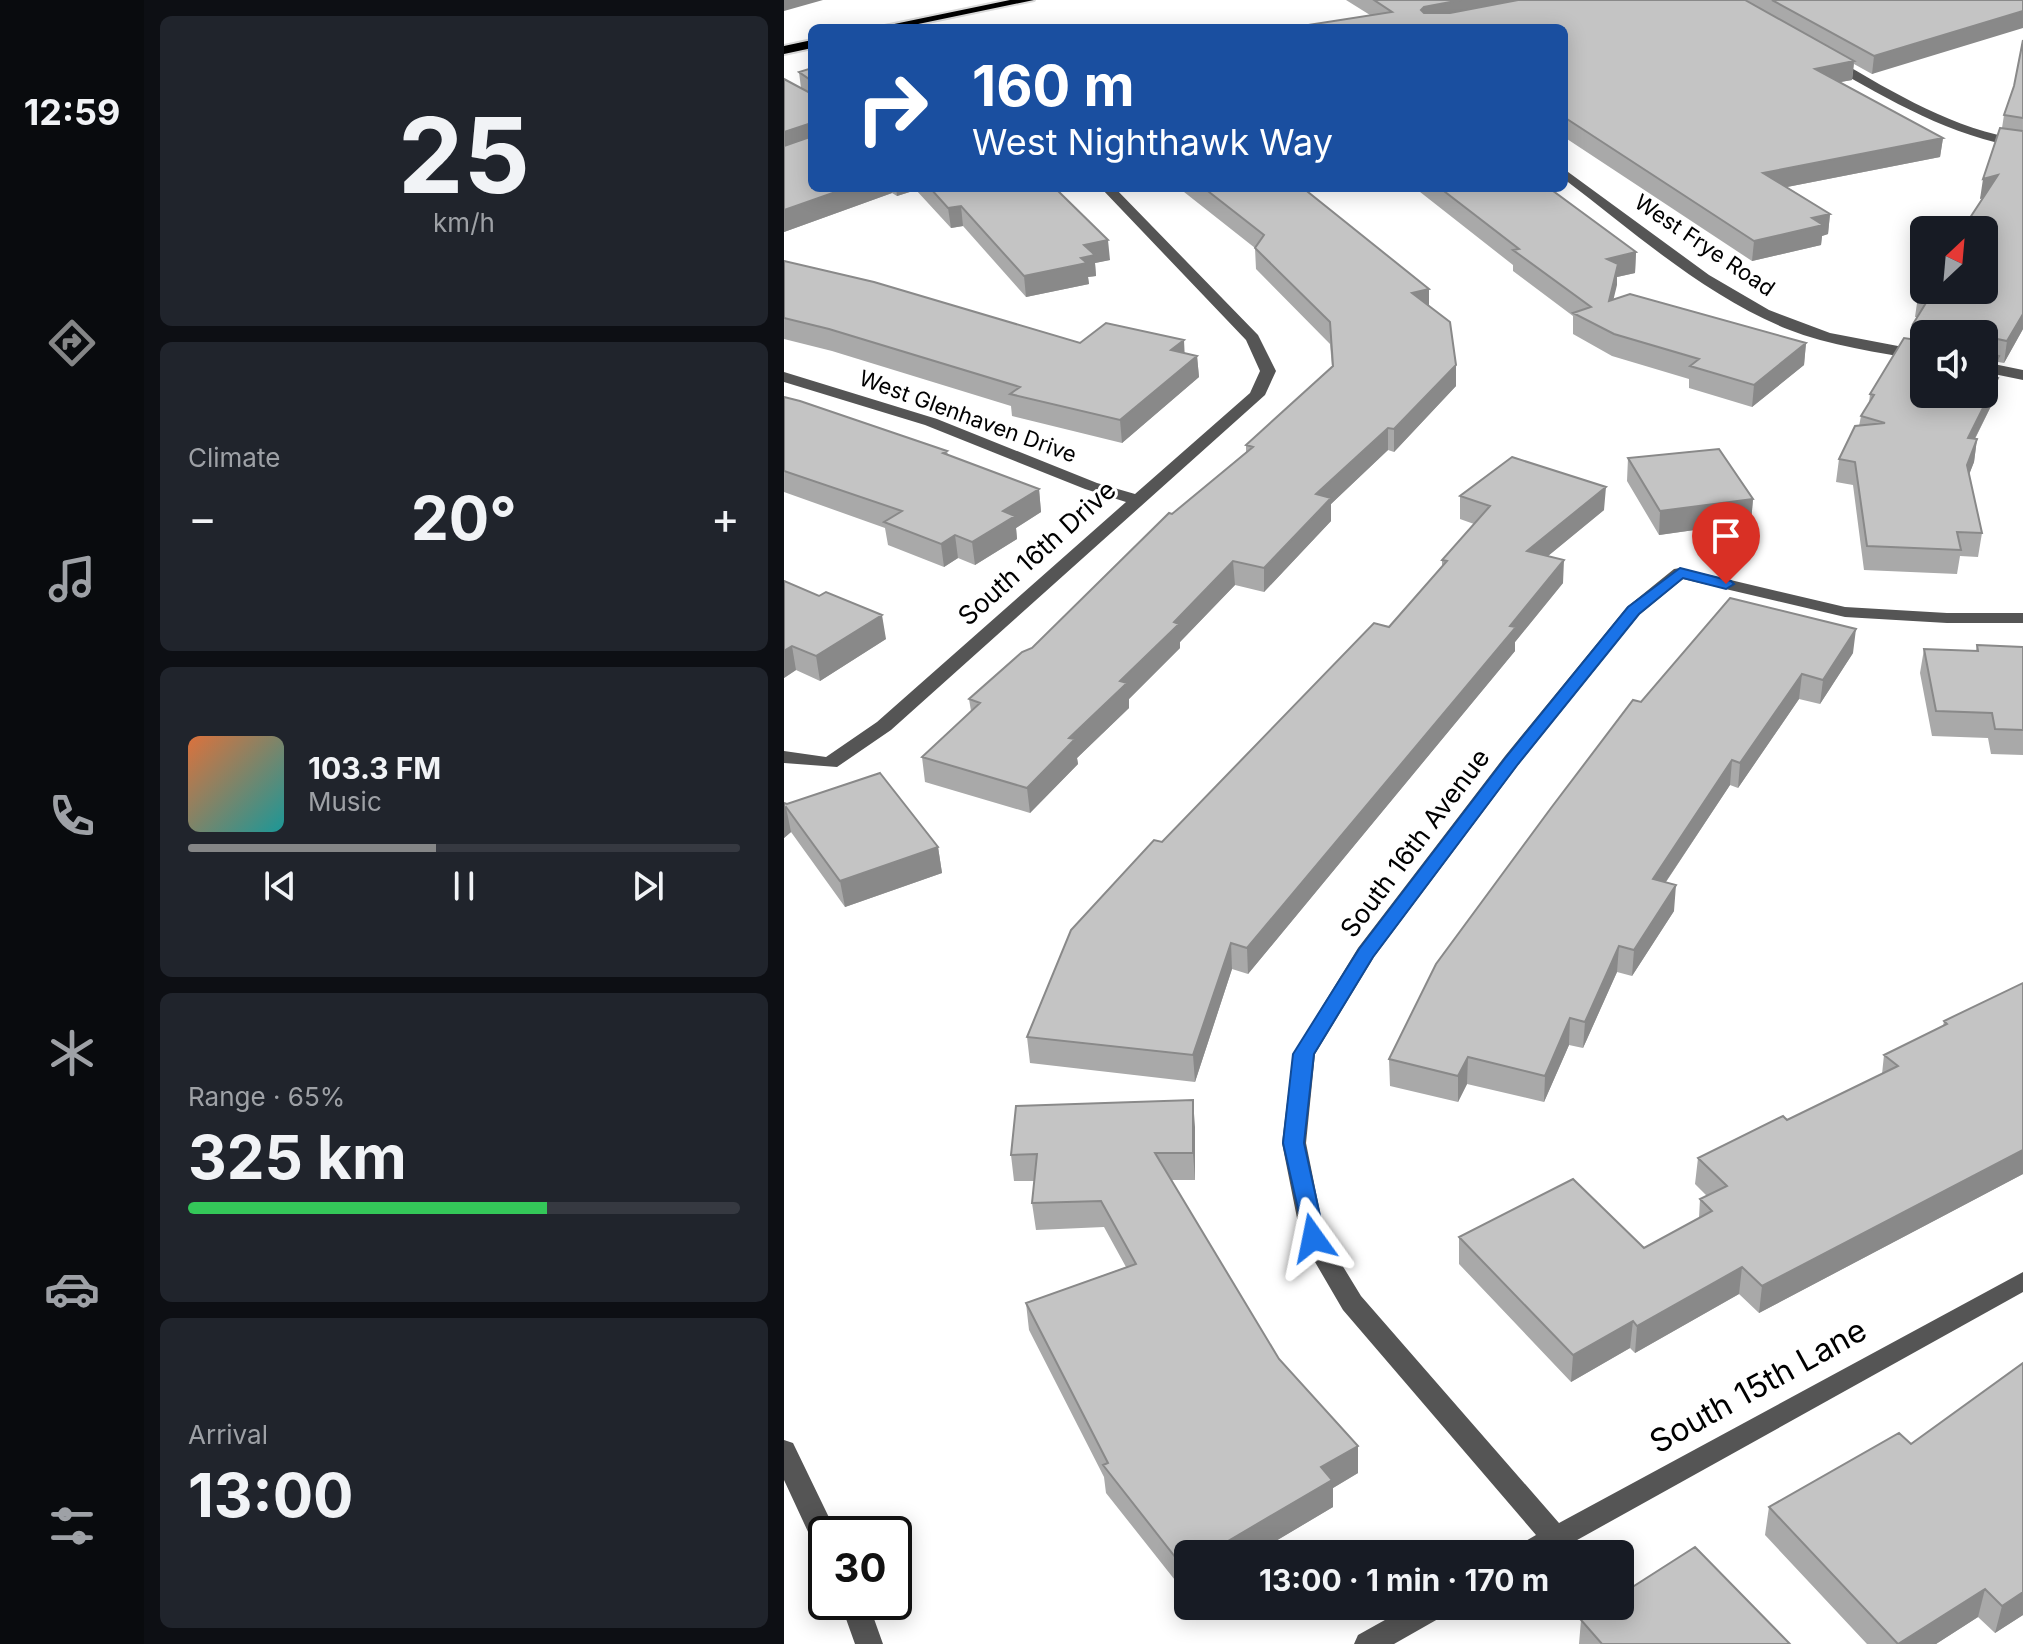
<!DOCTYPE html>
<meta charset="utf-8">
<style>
:root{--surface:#171b24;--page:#20242c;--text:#f1f3f6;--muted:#9ea1a6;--line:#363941;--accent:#858687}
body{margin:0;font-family:Inter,sans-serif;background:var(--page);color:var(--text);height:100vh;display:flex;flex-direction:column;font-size:30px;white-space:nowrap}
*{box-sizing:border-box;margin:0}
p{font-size:26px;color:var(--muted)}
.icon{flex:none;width:44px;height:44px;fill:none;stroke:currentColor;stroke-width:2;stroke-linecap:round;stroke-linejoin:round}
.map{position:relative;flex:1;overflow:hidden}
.details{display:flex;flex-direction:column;gap:16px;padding:16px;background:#0d0f14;width:640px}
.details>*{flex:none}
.banner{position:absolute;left:24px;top:24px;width:760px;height:168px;border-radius:12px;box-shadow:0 4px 20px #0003;background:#1a4fa0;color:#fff;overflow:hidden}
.needle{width:52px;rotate:26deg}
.tools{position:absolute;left:1126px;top:216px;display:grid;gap:16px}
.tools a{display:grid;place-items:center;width:88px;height:88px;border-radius:12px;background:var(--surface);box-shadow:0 4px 20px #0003;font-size:40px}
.speed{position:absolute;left:24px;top:1516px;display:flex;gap:16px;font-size:40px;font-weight:700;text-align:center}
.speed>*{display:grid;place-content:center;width:104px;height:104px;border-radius:50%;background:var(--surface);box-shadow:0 4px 20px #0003;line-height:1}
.speed .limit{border:4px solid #111;border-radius:12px;background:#fff;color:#111}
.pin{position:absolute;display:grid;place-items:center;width:68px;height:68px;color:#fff;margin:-82px -34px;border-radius:50% 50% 50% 0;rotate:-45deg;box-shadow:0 0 8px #0007}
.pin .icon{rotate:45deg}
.me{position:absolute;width:88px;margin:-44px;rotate:348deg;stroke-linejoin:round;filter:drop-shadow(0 0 6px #0008)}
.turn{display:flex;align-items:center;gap:28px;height:168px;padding:0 32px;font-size:36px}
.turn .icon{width:104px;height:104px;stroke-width:2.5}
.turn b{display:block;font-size:56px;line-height:68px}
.big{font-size:60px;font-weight:700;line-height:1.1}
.details .card{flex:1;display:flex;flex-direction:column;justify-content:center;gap:12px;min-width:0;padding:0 28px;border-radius:12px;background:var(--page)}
.details .dial{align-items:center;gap:0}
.dial b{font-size:104px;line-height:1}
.song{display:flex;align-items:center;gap:24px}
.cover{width:96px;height:96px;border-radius:12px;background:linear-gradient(135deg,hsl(20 70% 55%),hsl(180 70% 35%))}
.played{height:8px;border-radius:4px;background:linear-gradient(90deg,var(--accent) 45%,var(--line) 45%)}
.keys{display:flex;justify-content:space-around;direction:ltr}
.heat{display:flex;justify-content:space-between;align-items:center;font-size:44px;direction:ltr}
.charge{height:12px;border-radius:6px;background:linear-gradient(90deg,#34c759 65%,var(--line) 0)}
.trip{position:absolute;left:390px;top:1540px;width:460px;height:80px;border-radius:12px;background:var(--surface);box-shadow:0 4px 20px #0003;font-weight:700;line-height:80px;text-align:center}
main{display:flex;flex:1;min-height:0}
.tabs{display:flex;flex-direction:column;width:144px;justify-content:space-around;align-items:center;background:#090b0e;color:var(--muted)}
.tabs .icon{width:56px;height:56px}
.tabs .current{color:var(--accent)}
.tabs b{font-size:36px;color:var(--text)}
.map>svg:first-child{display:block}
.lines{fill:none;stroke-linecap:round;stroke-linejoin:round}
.major-casing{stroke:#dbdbdb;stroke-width:4}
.minor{fill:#555;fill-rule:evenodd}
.major{fill:#000;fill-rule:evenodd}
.wall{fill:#a9a9a9;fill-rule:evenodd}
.shaded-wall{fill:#898989}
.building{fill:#c4c4c4;stroke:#898989;stroke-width:2}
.route{fill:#1a73e8;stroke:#114b97;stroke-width:2}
.labels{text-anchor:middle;stroke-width:6;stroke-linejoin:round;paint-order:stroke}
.far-street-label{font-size:22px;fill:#000;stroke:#fff}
.street-label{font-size:26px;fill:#000;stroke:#fff}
.near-street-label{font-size:32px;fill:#000;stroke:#fff}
</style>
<main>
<nav class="tabs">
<b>12:59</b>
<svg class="icon current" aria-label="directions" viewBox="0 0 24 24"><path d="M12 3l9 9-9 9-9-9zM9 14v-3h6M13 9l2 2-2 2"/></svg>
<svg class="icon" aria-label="music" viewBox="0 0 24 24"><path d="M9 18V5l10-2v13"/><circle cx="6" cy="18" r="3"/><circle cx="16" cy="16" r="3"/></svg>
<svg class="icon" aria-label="phone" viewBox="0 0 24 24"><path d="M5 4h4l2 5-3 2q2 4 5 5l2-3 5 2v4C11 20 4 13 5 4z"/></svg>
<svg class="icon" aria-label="climate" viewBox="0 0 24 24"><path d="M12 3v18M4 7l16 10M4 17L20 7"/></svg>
<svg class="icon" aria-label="car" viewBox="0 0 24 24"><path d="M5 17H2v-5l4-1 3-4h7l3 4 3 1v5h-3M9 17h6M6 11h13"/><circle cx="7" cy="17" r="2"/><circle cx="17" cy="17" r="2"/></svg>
<svg class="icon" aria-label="filters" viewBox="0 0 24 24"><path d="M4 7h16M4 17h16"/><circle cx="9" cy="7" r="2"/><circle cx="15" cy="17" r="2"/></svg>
</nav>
<section class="details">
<div class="card dial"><b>25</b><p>km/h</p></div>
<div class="card"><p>Climate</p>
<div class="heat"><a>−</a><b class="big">20°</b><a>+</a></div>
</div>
<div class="card">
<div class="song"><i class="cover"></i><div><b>103.3 FM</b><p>Music</p></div></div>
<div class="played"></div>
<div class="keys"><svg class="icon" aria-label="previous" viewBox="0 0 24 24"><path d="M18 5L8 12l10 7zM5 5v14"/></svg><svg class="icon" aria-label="pause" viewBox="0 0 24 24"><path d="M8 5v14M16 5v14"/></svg><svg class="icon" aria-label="next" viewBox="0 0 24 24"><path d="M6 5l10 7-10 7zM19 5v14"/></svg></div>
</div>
<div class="card"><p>Range · 65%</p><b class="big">325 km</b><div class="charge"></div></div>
<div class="card"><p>Arrival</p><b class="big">13:00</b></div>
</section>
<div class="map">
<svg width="1239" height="1644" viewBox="0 0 1239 1644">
<rect width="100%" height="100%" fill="#fff"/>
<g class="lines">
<defs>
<path id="major" d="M226,0H250L115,28H91Z
M28,40V48L0,54V46Z"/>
</defs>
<!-- major casing -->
<use href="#major" class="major-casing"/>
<!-- minor -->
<path class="minor" d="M1044,59H1052C1112,94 1169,129 1239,140V148C1166,136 1107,101 1044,65Z
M780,169L925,275L985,310L1046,333L1140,351V361C1094,352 1046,346 1003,329C920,295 851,233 780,179Z
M317,188H331L474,335L492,371L481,395L107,730L53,767L0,763V751L42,757L93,722L342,502L301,489L141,425L0,382V372L153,419L313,483L351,494L466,393L476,371L462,340Z
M1200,362L1239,370V380L1200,372Z
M896,568L1061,607L1163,613H1239V623H1163L1061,617L899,579L855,615L735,764L590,957L531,1054L522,1143L541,1237L577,1296L775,1523L1239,1272V1292L768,1554H729L733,1546L752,1535L559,1310L517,1238L498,1143L509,1054L574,948L721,756L843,607L890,569Z
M0,1440L9,1443L53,1534H42V1553L32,1549L0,1480Z
M56,1602H84L99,1644H71Z
M626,1606H665L661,1615L610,1644H570L574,1635Z"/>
<!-- major -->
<use href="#major" class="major"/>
</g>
<!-- wall -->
<path class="wall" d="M562,0H1239L1088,74L1070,64L1068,80L1056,82L1159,138L1156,157L1003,187L1046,214L1044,234L1038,236L1037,245L968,261L780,137V28L586,15Z
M1239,40V329L1220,363L1214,362L1211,378H1214L1210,400L1191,439H1193L1190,462L1185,474L1198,533L1194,557L1176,556L1173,574L1080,570L1069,485L1052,482L1055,459L1075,426L1077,416L1085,403L1086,394L1127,339L1129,324L1133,317H1131L1134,296L1199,198L1196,199L1218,128L1220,115L1230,86ZM1140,334H1200L1140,394Z
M28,68V188H271L326,260L311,263L312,276L304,277L305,284L242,297L179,226L167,228L132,190L113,196L108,193L0,232L17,88L15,72Z
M395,188H519L645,306L672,386L610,452L604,450L547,504V521L480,592L451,585L396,642V648L345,699V708L293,758L294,764L246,813L141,782L138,757L187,711L185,699L248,648L388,514L462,452V445L548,367L546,344L472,269L471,248Z
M631,188H765L852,252L851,273L833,277L829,299L1022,343L1020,365L968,407L905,388V379L828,356L789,334V316L729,271V265Z
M0,261L296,343L400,353L413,356L415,377L338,443L228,416L227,406L48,351L0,339Z
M0,397L163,451L164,455L255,489L257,512L232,528L233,539L191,565L174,558L160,567L104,545L101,528L0,492Z
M844,458L969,499L967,522L875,535L843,481Z
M676,496L820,510L764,556L779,583L731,642V651L464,974L448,969L411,1082L246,1063L243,1037L378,842L605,627L658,567V560L690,524L676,519Z
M0,581L102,639L36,681L12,670L0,678Z
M1193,645L1239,647V755L1207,754L1204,738L1148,736L1136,673L1140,649L1192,651Z
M1069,653L1036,704L1015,699L954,788L946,785L882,882L890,911L848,976L833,972L799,1048L785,1045L760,1102L683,1084L674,1102L606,1086L605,1059L857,702Z
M0,803L154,847L158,873L61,907L7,832L0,838Z
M1239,983V1174L975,1313L955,1294L851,1353L846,1348L787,1382L675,1264V1237L860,1248L915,1218L916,1199L923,1196L911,1184L914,1158L1003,1120L1098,1074L1100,1055L1159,1026L1160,1021Z
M411,1127V1180H387L495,1359L574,1473L549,1488V1507L402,1594L322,1493L320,1477L245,1330L242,1303L342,1267L320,1227L252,1230L248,1203L250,1181H230L227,1155Z
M1239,1363V1615L1211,1633L1194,1617L1152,1644H1083L981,1535L985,1507L1127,1444Z
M797,1620L1006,1644H795Z"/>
<!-- shaded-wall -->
<path class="shaded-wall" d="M0,0H39L0,11Z
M677,0H769L639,25L637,10L640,7Z
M1239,11V28L1088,74L1090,56Z
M1070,61L1068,80L1029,87L1031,69Z
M24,124L27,143L0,152V132Z
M1159,138L1156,157L977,192L979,173Z
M1214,175L1211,195L1196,199L1199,179Z
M63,188H107L108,193L0,232V210Z
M112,188H132V190L113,196Z
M177,206L179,226L167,228L164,208Z
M1046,214L1044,234L1038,236L1037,245L968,261L970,241L1028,218Z
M324,240L326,260L311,263L312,276L304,277L305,284L242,297L240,276L300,245Z
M852,252L851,273L833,277V285L824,322L823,259Z
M645,289V310L628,293Z
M1239,314V329L1220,363L1223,341Z
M400,340L401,361L387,350Z
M1022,343L1020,365L968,407L970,385Z
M413,356L415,377L338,443L336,420Z
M1215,356L1212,377L1203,376Z
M672,365V386L610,452V429Z
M1214,378L1210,400L1180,460L1184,438Z
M604,428V450L547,504V521L480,592V568L532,494Z
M1193,439L1190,462L1180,488L1183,465Z
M822,487L820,510L742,574L743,551Z
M255,489L257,512L232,528L233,539L191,565L188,542L219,511Z
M969,499L967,522L875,535L876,511Z
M171,535L174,558L160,567L157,544Z
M780,560L779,583L731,642V651L464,974L463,948Z
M449,561L451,585L396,642V648L345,699V708L293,758L294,764L246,813L243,788L336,681L390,622Z
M98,615L102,639L36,681L32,656Z
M1072,629L1069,653L1036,704L1039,680Z
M8,646L12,670L0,678V651Z
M1018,674L1015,699L954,788L956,763Z
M948,760L946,785L867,904L869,879Z
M2,807L7,832L0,838V809Z
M154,847L158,873L61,907L56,881Z
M892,885L890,911L848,976L850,950Z
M447,943L448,969L411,1082L409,1055Z
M835,946L833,972L799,1048L801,1022Z
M786,1018L785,1045L760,1102L761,1076Z
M684,1057L683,1084L674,1102V1076Z
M409,1100L411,1127V1180L409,1153Z
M1239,1150V1174L975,1313L978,1286Z
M958,1267L955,1294L851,1353L853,1326Z
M849,1321L846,1348L787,1382L789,1355Z
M574,1446V1473L549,1488V1507L470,1554H422L537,1467Z
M404,1564V1593L402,1594L399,1567Z
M1201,1589L1194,1617L1152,1644H1115Z
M1239,1592V1615L1211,1633L1218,1606Z"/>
<!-- building -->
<path class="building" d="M590,0H677L640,7L637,10L640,13H666L734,0H961L1070,61L1031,69L1159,138L979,173L1046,214L1028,218L1039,225L970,241L780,117V28H505L608,12Z
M988,0H1239V11L1090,56Z
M1239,40V118L1220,115L1230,86Z
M28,68V81L15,72Z
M0,79L26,93L28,82V127L24,124L0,132Z
M28,127V188H63L0,210V146L26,137Z
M1216,128L1239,131V314L1223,341L1204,337L1200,340L1201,352L1215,356L1203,376L1214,378L1184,438L1193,439L1183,465L1198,533L1173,532L1177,550L1083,546L1071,462L1055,459L1071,426L1101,423L1077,416L1090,395L1086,394L1120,338L1140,341V394H1200V334H1145V328L1129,324L1145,298L1134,296L1140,287V290H1200V230H1178L1214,175L1199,179Z
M146,188H271L324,240L300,245L311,255L297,258L303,263L240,276L177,206L164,208Z
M420,188H519L645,289L628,293L666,322L672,365L610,429L604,428L532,494L547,498L480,568L449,561L390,622L395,624L336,681L343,683L285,738L291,739L243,788L138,757L196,703L185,699L238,652L248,648L385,513L388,514L469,447L462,445L549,366L546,322L471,248L480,235Z
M656,188H765L852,252L823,259L834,264L825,301L846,294L1022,343L970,385L906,366L915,359L830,334L789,313L807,307L729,250L735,249Z
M0,261L90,282L296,343L322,323L400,340L387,350L413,356L336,420L226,394L236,387L45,329L0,318Z
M0,397L16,401L163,451L159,453L255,489L219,511L231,516L188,542L171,535L157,544L100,522L118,511L0,471Z
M935,449L969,499L876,511L844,458Z
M728,457L822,487L743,551L780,560L726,626L732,627L463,948L447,943L409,1055L243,1037L287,930L370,840L378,842L590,623L605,627L663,561L658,560L706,506L676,496Z
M0,581L35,596L42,592L98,615L32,656L8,646L0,651Z
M946,598L1072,629L1039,680L1018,674L956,763L948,760L869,879L892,885L850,950L835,946L801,1022L786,1018L761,1076L684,1057L674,1076L605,1059L652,964L767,808L849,700L857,702Z
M1193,645L1239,647V730L1211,729L1208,713L1152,711L1140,649L1194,651Z
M96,773L154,847L56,881L2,807L0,809V803L3,804Z
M1239,983V1150L978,1286L958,1267L853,1326L849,1321L789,1355L675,1237L789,1179L860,1248L928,1211L916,1199L943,1186L914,1158L999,1116L1003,1120L1114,1066L1100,1055L1163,1024L1160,1021Z
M409,1100V1153H371L495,1359L574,1446L537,1467L548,1480L422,1554H404V1564L399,1567L319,1465L324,1463L242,1303L352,1264L317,1201L248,1203L253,1154L227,1155L232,1106Z
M1239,1363V1592L1218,1606L1201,1589L1114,1644L985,1507L1115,1433L1127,1444Z
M911,1547L1006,1644H818L797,1620L819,1606H836V1595Z"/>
<!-- route -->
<path class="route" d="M896,568L947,581L950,584L942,589L899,578L855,614L734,764L589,957L530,1054L520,1143L541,1238L537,1244H522L499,1143L509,1054L575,949L722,757L844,607Z"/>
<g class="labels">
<!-- far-street labels -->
<g class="far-street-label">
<text transform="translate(921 245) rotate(34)" y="8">West Frye Road</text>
<text transform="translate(184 416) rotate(20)" y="8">West Glenhaven Drive</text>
</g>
<!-- street labels -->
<g class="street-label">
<text transform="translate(253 553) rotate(-42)" y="9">South 16th Drive</text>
<text transform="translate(631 843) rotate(-53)" y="9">South 16th Avenue</text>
</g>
<!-- near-street labels -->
<g class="near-street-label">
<text transform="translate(974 1386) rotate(-29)" y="11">South 15th Lane</text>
</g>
</g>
</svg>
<div class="tools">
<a><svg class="needle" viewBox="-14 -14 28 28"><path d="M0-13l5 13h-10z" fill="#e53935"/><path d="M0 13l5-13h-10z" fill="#9ea1a6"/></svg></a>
<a><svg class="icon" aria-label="sound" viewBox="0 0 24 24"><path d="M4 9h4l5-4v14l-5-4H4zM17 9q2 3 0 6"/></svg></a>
</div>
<div class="speed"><div class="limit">30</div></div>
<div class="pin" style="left:942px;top:584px;background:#d93025"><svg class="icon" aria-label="arrive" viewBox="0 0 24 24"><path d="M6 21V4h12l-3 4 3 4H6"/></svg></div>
<svg class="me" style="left:529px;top:1238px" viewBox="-20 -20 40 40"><path d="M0-17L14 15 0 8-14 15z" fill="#1a73e8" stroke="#fff" stroke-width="4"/></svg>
<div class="trip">13:00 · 1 min · 170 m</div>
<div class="banner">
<div class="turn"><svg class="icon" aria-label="right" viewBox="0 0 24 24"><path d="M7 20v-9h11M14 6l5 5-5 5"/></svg><div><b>160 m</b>West Nighthawk Way</div></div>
</div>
</div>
</main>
